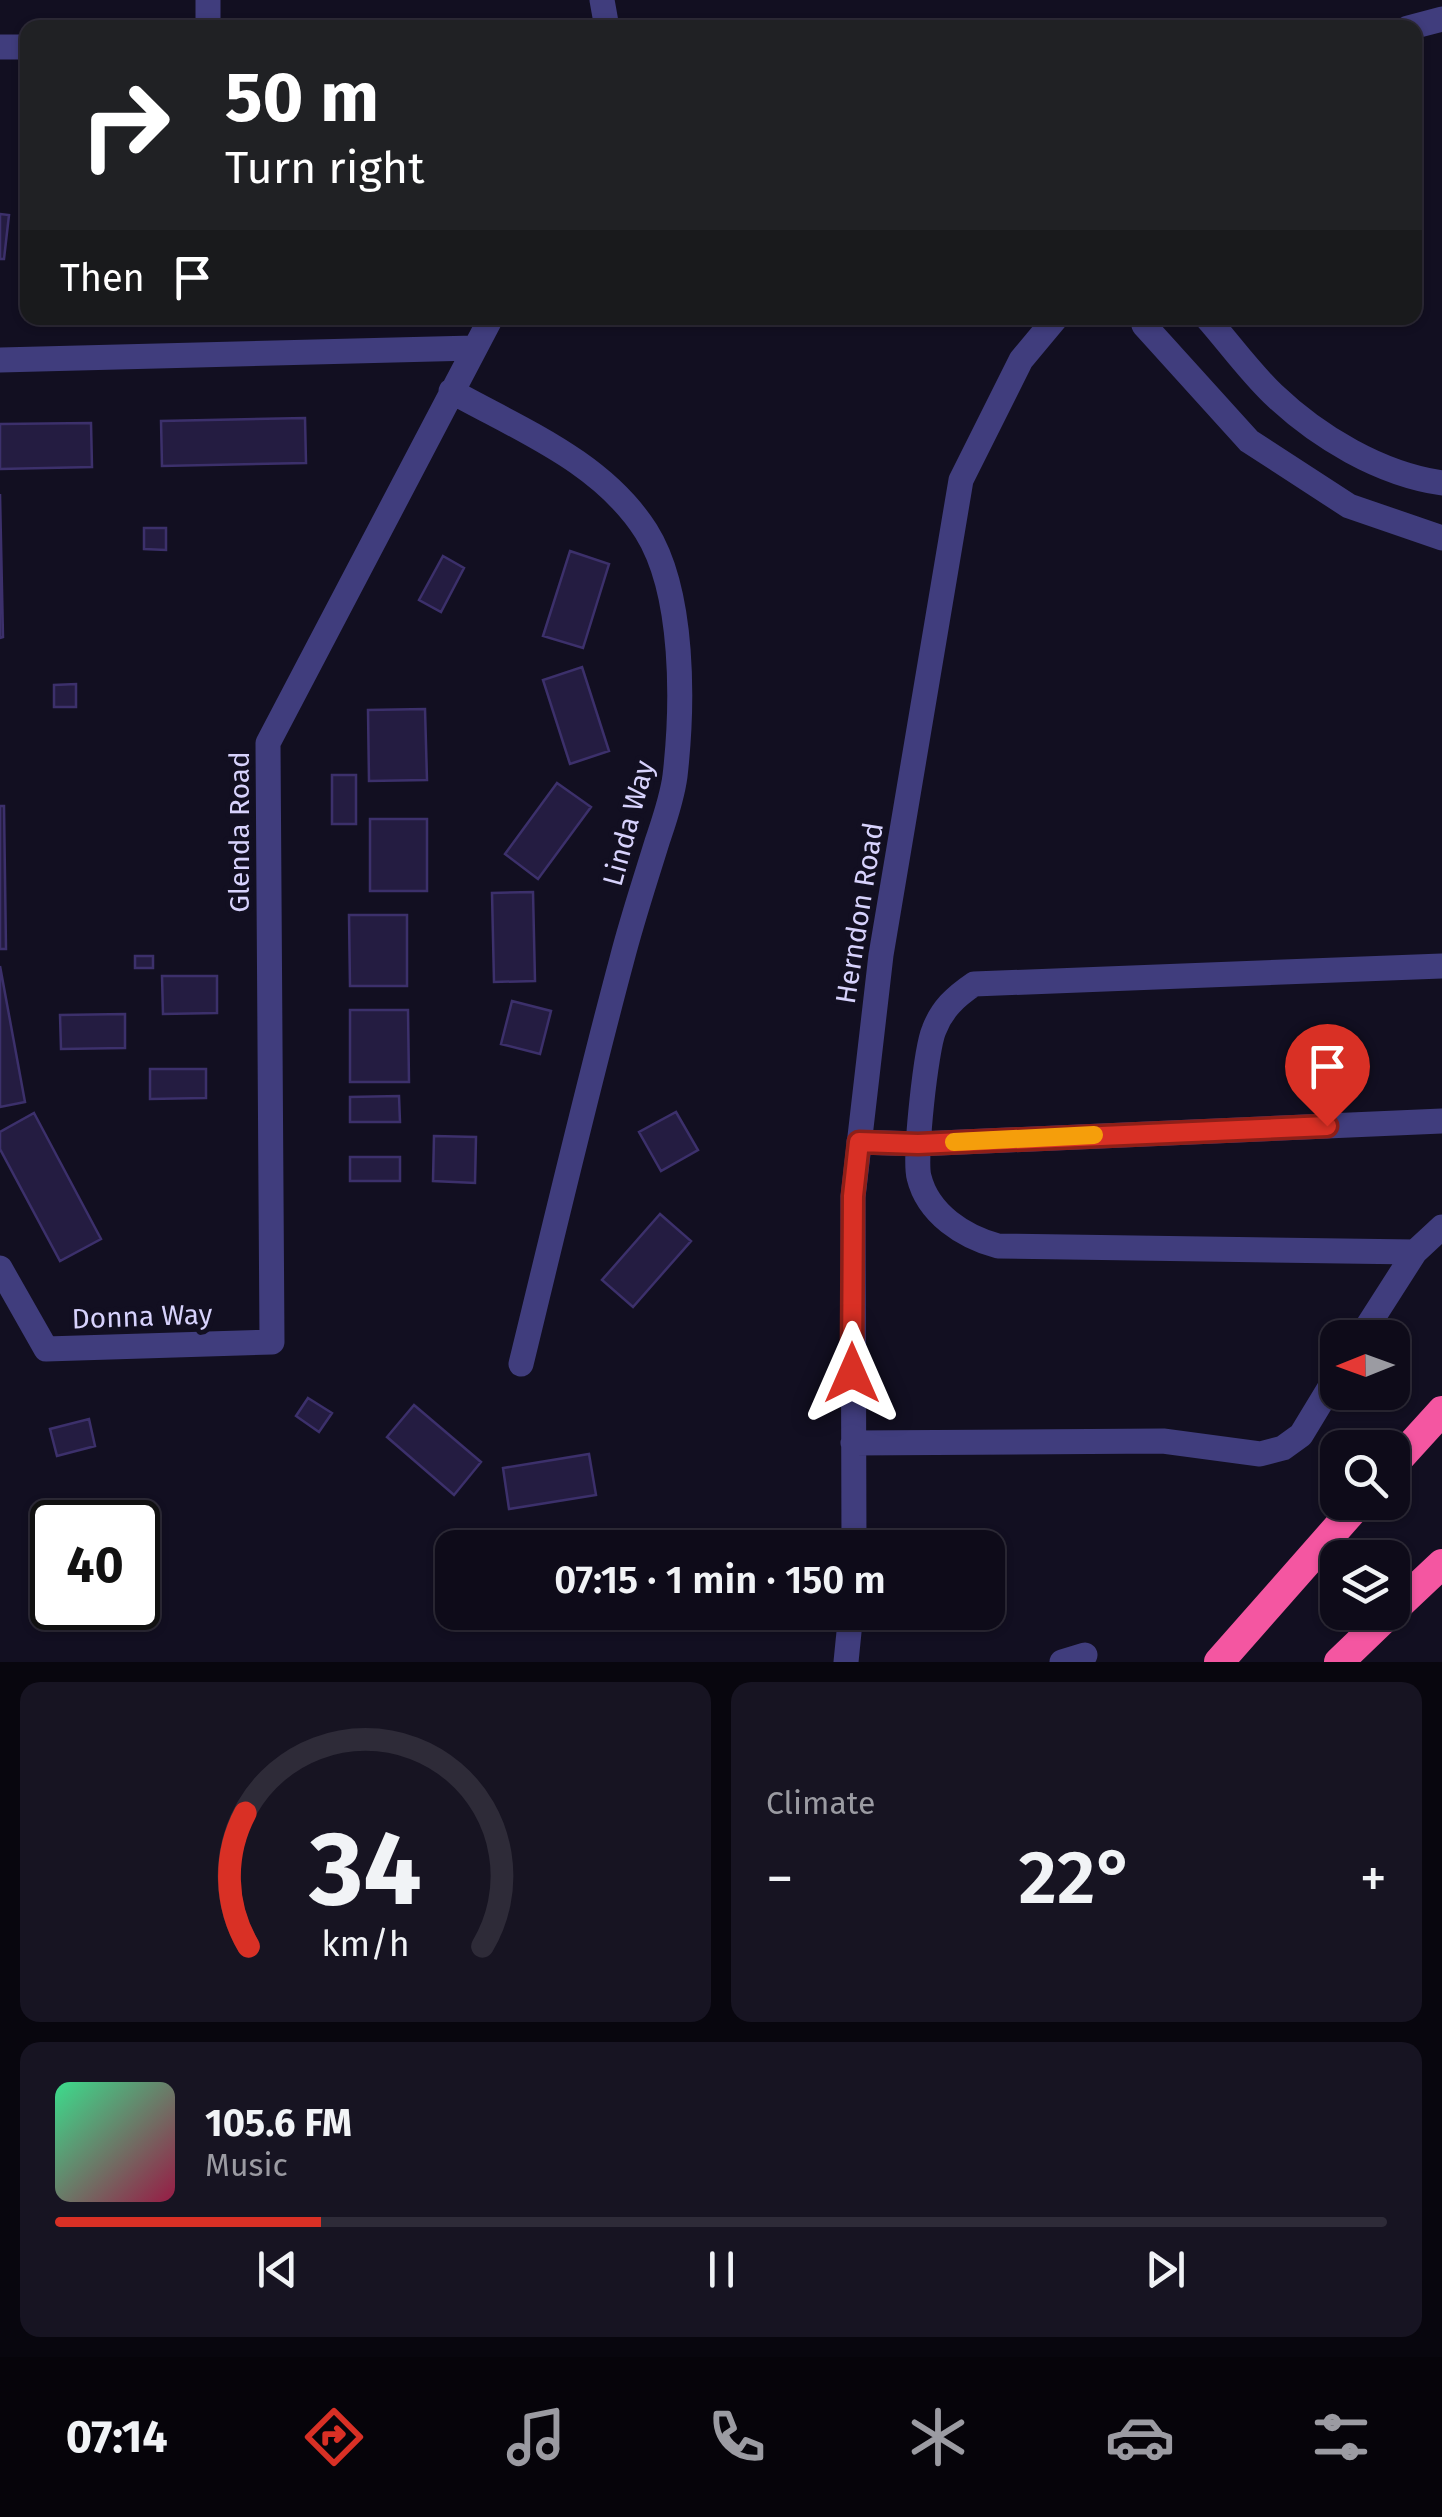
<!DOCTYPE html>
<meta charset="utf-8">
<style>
:root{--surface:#0e0b19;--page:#171422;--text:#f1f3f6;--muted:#9b9ba2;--line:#2e2b38;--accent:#d93025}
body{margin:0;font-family:"Fira Sans",sans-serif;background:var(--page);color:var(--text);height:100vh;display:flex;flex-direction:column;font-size:38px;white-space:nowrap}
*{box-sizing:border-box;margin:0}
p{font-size:32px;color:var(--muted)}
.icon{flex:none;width:55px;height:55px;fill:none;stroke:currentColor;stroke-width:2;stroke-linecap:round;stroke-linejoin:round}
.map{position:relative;height:1662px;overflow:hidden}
.side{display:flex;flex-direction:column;gap:20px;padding:20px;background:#08060e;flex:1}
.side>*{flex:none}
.guide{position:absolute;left:20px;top:20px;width:1402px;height:305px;border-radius:20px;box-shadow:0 2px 8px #0004,0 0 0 2px var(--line);background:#202124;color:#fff;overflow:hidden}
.needle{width:65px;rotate:269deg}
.tools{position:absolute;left:1320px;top:1320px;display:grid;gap:20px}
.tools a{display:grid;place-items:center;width:90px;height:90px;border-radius:20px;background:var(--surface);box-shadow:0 2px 8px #0004,0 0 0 2px var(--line);font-size:50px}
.speed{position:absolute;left:30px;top:1500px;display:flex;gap:20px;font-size:50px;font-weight:700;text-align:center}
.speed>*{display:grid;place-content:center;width:130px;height:130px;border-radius:50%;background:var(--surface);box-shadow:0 2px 8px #0004,0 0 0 2px var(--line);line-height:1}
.speed .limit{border:5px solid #111;border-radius:15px;background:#fff;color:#111}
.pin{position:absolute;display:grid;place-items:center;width:85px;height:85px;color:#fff;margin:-102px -42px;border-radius:50% 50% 50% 0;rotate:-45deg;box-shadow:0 0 10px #0007}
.pin .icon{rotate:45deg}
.me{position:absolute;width:110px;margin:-55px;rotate:0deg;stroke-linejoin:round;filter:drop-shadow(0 0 8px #0008)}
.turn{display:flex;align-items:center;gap:35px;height:210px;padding:0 40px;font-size:45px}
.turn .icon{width:130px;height:130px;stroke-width:2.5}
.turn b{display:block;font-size:70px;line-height:85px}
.then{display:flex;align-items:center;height:95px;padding:0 40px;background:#0003;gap:20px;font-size:38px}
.big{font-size:75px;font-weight:600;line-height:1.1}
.side .widget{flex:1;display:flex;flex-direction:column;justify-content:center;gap:15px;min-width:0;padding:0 35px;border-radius:20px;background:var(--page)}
.side .dial{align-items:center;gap:0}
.dial svg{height:260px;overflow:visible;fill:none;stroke:var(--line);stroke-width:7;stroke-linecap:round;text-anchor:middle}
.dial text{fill:var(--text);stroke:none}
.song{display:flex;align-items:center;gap:30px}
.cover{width:120px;height:120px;border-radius:15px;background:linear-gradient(135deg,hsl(150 70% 55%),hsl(340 70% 35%))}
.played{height:10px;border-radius:5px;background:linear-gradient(90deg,var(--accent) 20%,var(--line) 20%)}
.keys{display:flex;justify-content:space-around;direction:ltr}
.heat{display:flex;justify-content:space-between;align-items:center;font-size:55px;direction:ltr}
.side .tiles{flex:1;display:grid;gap:20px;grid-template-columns:1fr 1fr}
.widget:last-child{grid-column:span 2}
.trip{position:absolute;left:435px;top:1530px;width:570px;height:100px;border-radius:20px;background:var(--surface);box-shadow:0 2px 8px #0004,0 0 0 2px var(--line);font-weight:600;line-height:100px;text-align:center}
.menu{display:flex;height:160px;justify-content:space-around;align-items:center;background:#06040a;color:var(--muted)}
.menu .icon{width:70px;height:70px}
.menu .on{color:var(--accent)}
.menu b{font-size:45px;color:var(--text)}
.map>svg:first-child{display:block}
.building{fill:#241c41;stroke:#3c306b;stroke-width:2.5}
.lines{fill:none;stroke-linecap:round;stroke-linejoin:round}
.minor{stroke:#403d7d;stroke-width:25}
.highway{stroke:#f456a1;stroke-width:30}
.route-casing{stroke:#8d1f18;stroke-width:25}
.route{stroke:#d93025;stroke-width:18}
.slow{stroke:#f59e0b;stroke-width:18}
.labels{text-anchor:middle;stroke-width:10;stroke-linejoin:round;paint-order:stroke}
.street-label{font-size:28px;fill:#d7d2fc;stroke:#120f21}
</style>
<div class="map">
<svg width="1442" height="1662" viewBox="0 0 1442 1662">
<rect width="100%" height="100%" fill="#120f21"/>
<!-- building -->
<path class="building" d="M0,214L9,215L4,259H0Z
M305,418L306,463L162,466L161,421Z
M91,423L92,467L0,469V424Z
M0,494L3,637L0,638Z
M144,528H166V550L144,549Z
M570,551L609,564L583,648L543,636Z
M443,556L464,568L441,612L419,600Z
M582,667L609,751L570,764L543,680Z
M76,684V707H54V685Z
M425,709L427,780L369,781L368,710Z
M332,775H356V824H332Z
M557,783L591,807L538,879L505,854Z
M0,806H4L6,949H0Z
M370,819H427V891H370Z
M533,892L535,981L494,982L492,893Z
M349,915H407V986H350Z
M135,956H153V968H135Z
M0,966L25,1102L0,1107Z
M162,976H217V1013L163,1014Z
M512,1001L551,1011L540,1054L501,1044Z
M350,1010H408L409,1082H350Z
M125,1014V1048L61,1049L60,1015Z
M150,1069H206V1098L150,1099Z
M399,1096L400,1122H350V1097Z
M676,1112L698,1150L661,1171L639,1132Z
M34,1113L101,1239L60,1261L0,1149V1132Z
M434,1136L476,1137L475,1183L433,1181Z
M350,1157H400V1181H350Z
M660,1214L691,1241L633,1307L602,1280Z
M308,1398L332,1413L319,1432L296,1416Z
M414,1405L481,1462L454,1495L387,1437Z
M89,1419L95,1446L57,1456L50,1429Z
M589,1454L596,1495L509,1509L503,1468Z"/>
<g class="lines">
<!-- minor -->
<path class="minor" d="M208,0V28
M602,0L607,28
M1408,28L1442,19
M0,47H28
M1142,318L1144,325L1249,441L1349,506L1442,538
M1207,318C1229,343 1249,371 1273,394C1318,437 1380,474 1442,483
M0,360L474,348
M451,391C521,430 602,462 646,531C685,593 683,706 675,776C672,799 664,821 657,842C645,881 632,920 622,959C586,1093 554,1229 521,1364
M1442,966L974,984C955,997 942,1009 934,1030C926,1048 914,1159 919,1177C928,1214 964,1237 998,1246L1415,1252L1442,1227
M859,1142L918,1144L1442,1121
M0,1268L46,1349L272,1342L268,743L491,318
M1360,1338L1415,1252
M853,1443L1163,1441L1260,1454L1283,1448L1301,1435L1338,1374
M854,1548L853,1197L881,955L961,480L1021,360L1056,318
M846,1662L851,1612
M1062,1662L1085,1655"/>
<!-- highway -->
<path class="highway" d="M1392,1466L1442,1411
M1392,1611L1442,1564
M1219,1662L1360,1502
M1339,1662L1391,1612"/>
</g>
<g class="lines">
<defs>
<path id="route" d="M852,1373L853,1196L859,1142L918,1144L1327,1126"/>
</defs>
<!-- route casing -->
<use href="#route" class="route-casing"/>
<!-- route -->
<use href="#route" class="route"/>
<!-- slow -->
<path class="slow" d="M954,1142L1094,1135"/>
</g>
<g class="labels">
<!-- street labels -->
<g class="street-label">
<text transform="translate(628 823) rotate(-75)" y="10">Linda Way</text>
<text transform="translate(239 832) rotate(-90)" y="10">Glenda Road</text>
<text transform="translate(859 913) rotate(-81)" y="10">Herndon Road</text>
<text transform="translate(142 1316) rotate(-2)" y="10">Donna Way</text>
</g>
</g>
</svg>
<div class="tools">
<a><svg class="needle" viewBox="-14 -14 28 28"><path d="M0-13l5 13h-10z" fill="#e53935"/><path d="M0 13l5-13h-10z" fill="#9b9ba2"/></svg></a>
<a><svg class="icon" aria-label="search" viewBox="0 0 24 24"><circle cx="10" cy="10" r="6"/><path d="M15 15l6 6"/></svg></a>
<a><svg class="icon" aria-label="layers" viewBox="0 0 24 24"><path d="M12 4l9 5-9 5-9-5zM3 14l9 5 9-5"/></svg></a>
</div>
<div class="speed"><div class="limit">40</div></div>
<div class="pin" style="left:1327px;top:1126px;background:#d93025"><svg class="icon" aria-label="arrive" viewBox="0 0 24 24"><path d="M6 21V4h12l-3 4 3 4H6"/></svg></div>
<svg class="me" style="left:852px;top:1373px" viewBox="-20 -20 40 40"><path d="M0-17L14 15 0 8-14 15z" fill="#d93025" stroke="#fff" stroke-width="4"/></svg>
<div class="trip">07:15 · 1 min · 150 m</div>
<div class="guide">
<div class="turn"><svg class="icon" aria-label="right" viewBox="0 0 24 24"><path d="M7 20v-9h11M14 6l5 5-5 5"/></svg><div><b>50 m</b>Turn right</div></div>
<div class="then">Then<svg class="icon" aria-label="arrive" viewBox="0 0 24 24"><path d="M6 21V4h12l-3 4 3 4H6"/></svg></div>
</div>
</div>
<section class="side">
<div class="tiles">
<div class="widget dial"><svg viewBox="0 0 100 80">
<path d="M14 69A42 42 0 1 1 86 69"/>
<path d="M14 69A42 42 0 0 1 13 28" stroke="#d93025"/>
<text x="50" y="56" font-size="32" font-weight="700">34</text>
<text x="50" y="72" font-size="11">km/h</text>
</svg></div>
<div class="widget"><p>Climate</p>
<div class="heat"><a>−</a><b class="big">22°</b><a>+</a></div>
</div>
<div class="widget">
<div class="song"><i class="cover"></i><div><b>105.6 FM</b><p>Music</p></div></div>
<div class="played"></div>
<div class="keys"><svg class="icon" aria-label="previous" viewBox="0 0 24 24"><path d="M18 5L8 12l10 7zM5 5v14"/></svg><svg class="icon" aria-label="pause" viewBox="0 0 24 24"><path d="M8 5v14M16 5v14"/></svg><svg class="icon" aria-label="next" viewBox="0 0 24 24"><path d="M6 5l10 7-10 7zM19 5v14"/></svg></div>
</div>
</div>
</section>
<nav class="menu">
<b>07:14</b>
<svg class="icon on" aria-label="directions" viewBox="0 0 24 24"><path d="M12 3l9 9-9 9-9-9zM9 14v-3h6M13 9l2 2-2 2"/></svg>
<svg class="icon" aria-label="music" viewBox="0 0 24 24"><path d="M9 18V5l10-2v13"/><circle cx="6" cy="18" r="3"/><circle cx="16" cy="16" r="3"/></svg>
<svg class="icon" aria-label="phone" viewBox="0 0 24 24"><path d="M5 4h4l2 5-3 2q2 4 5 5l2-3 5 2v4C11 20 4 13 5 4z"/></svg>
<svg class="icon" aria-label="climate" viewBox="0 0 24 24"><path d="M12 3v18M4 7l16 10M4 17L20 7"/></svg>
<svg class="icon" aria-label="car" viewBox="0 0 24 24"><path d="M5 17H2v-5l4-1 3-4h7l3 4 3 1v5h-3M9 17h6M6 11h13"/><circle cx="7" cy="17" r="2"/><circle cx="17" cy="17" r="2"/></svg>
<svg class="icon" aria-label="filters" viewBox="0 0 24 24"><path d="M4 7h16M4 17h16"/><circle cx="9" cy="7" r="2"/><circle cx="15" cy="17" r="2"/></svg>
</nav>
